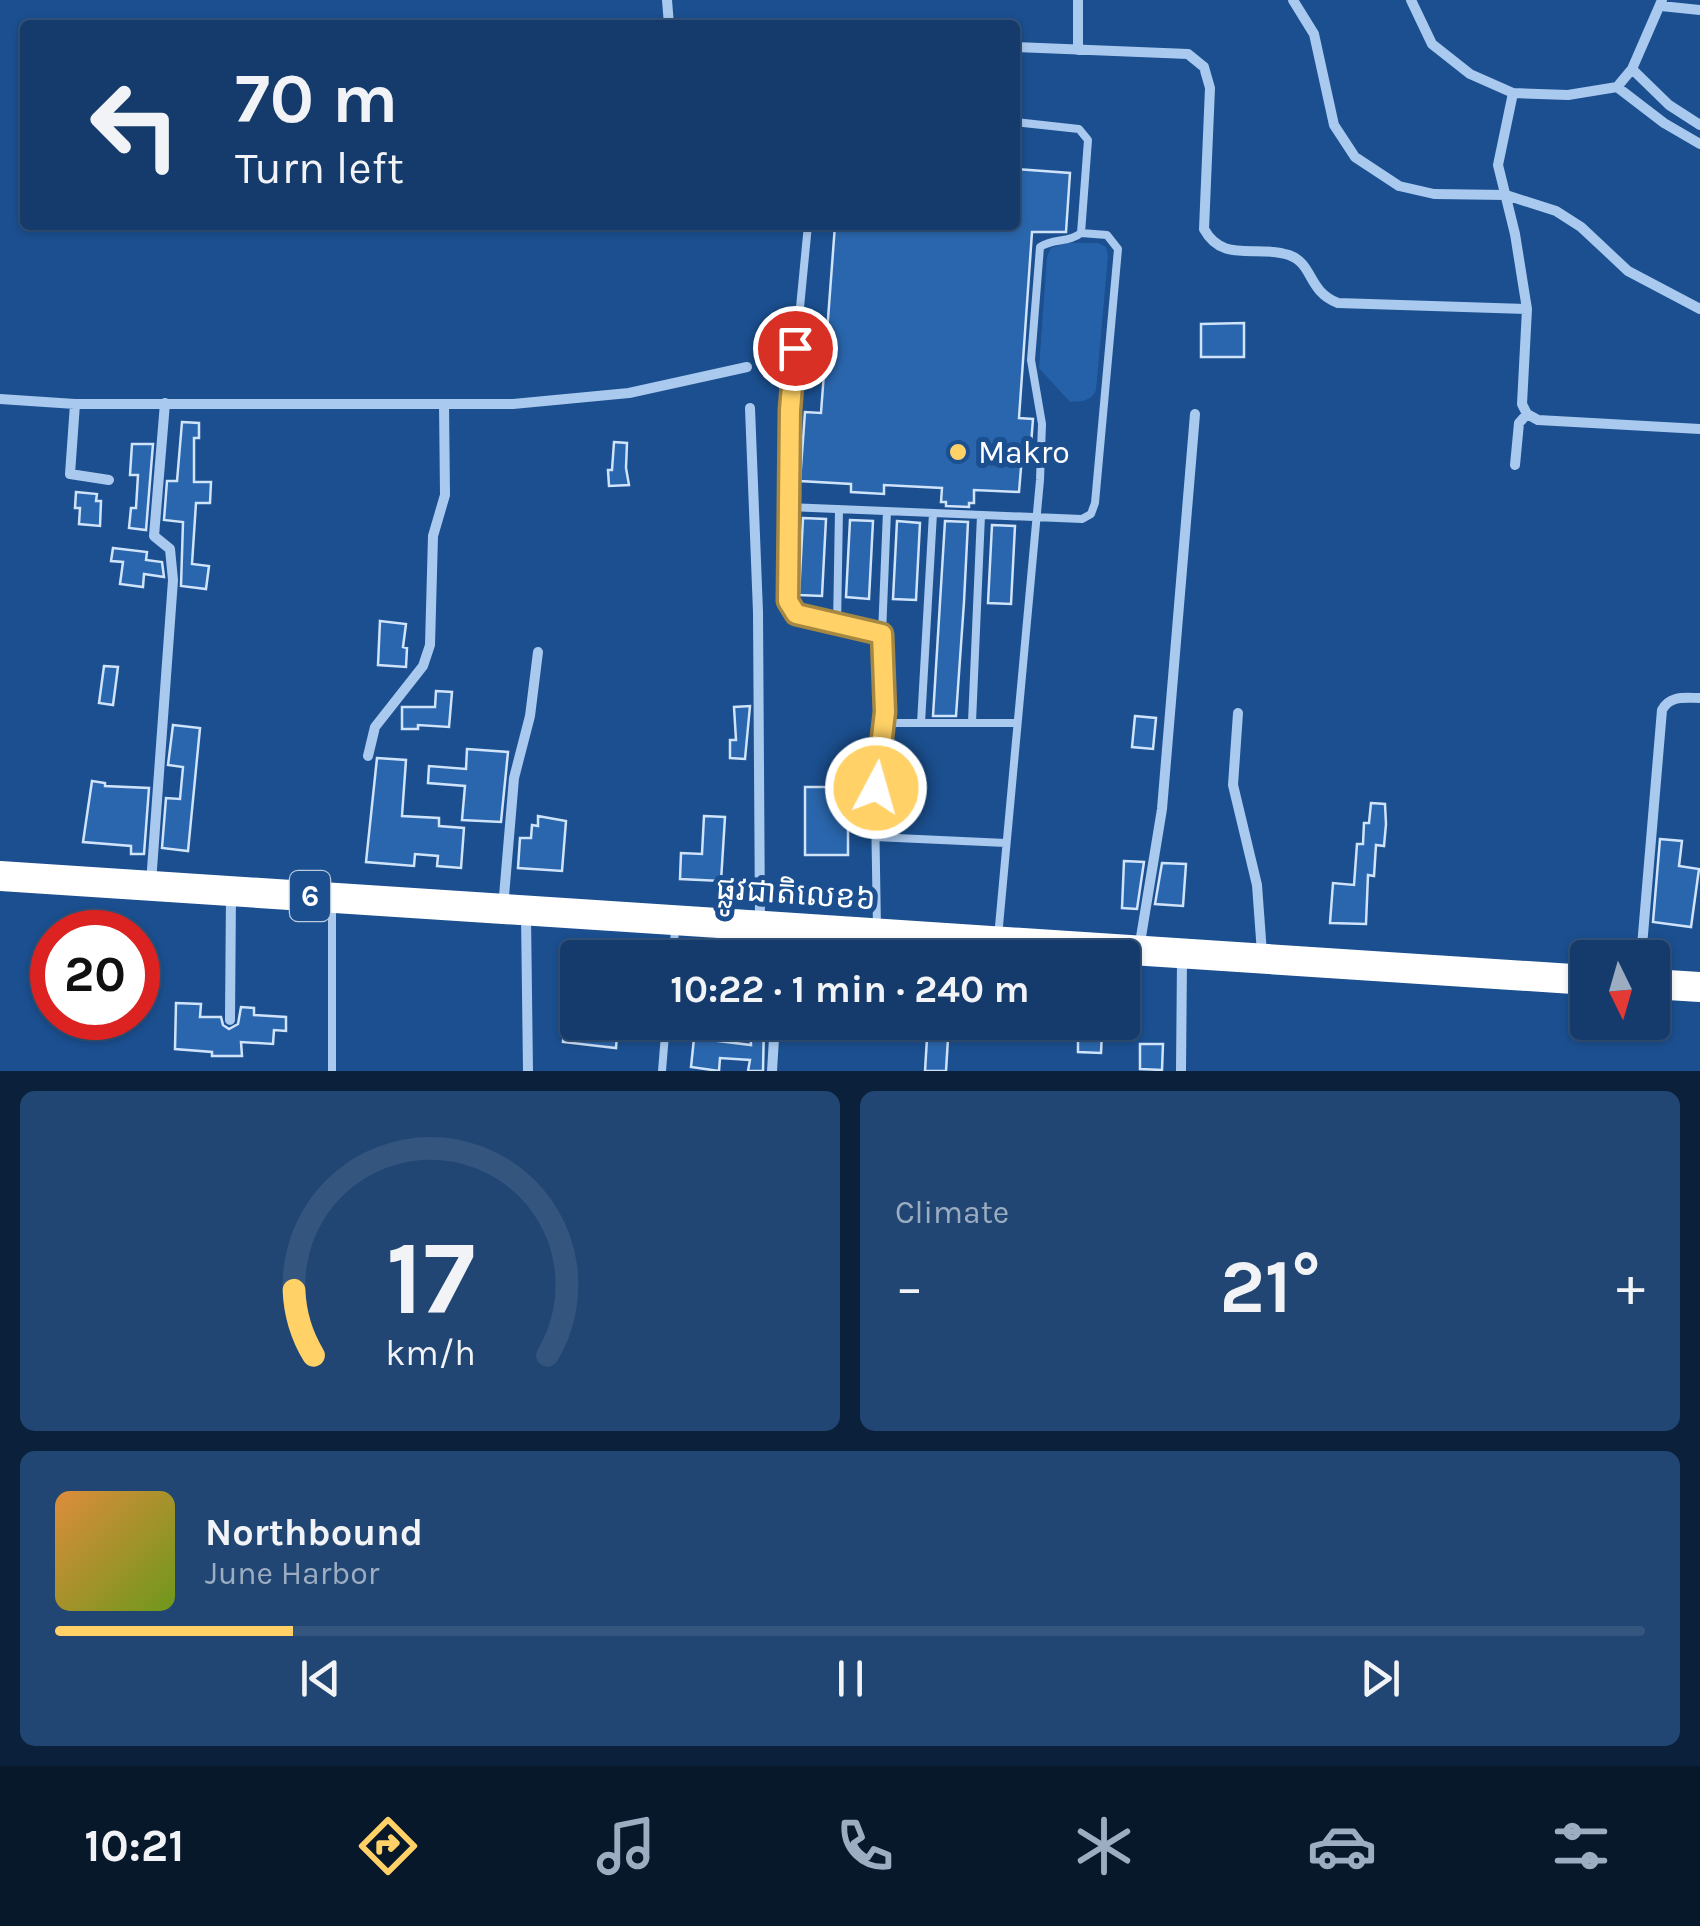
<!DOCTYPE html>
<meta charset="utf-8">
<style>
:root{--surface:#143b6b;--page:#214673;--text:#f1f3f6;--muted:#9dadc1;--line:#33557e;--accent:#ffd166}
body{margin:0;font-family:Karla,"Noto Sans Khmer",sans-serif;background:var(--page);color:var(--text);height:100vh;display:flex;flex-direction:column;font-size:38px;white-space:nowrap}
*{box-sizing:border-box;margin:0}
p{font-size:32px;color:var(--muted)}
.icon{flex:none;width:55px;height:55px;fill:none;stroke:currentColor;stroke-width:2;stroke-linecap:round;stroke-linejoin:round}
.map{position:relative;height:1071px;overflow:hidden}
.side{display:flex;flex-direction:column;gap:20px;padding:20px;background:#0b203b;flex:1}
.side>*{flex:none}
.top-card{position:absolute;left:20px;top:20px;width:1000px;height:210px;border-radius:10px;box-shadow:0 2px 8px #0004,0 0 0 2px var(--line);background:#143b6b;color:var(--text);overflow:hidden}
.needle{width:65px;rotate:175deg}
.controls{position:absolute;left:1570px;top:940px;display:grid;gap:20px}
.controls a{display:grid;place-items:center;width:100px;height:100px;border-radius:10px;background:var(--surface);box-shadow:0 2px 8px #0004,0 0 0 2px var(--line);font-size:50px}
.speed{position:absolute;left:30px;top:910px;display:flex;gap:20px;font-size:50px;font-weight:700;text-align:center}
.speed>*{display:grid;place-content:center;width:130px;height:130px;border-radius:50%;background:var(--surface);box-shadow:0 2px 8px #0004,0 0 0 2px var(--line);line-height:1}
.speed .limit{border:15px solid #d22;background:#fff;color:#111}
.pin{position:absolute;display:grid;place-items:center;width:85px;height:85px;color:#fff;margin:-42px;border:5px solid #fff;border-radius:50%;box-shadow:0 2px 10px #0007}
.me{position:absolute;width:110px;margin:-55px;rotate:6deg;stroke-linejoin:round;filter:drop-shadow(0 0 8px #0008)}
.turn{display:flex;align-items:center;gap:35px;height:210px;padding:0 50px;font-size:45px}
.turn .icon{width:130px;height:130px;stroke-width:2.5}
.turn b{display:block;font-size:70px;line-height:85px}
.big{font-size:75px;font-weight:700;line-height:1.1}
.side .tile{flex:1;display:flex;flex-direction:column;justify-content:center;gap:15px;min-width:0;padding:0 35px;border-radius:15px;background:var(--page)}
.side .dial{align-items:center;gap:0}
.dial svg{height:260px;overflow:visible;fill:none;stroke:var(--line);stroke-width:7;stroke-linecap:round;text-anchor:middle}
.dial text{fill:var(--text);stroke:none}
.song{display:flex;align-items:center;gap:30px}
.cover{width:120px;height:120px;border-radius:15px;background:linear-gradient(135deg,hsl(30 70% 55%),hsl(80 70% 35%))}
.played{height:10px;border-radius:5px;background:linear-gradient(90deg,var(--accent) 15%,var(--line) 15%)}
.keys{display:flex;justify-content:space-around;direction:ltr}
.heat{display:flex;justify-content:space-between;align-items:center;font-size:55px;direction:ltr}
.side .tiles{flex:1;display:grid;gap:20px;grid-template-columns:1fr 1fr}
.tile:last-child{grid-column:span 2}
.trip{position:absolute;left:560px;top:940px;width:580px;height:100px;border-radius:10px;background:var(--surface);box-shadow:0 2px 8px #0004,0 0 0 2px var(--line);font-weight:700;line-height:100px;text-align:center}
.dock{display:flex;height:160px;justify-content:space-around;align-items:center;background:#08182b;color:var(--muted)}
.dock .icon{width:70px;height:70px}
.dock .current{color:var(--accent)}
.dock b{font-size:45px;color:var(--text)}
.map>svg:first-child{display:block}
.green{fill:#2461a8}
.building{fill:#2a66ad;stroke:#cfe3fa;stroke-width:2.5}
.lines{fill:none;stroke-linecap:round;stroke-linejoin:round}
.lane{stroke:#a9c9ee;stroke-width:8}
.street{stroke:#a9c9ee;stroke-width:10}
.highway{stroke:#fff;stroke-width:30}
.route-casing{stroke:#a68842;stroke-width:25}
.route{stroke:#ffd166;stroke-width:18}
.poi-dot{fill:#ffd166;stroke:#1b4f8f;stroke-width:4}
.labels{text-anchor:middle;stroke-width:10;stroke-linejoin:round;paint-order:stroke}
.shield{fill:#1b4f8f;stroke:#bbcadd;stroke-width:2.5}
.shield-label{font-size:30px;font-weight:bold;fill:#fff}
.poi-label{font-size:32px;fill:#fff;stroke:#1b4f8f;text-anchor:start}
.street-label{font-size:32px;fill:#fff;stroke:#1b4f8f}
</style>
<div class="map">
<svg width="1700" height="1071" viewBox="0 0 1700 1071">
<rect width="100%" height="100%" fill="#1b4f8f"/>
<!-- green -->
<path class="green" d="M1067,243H1098L1106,247L1108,256L1096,390C1091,402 1081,401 1070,402L1039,368L1047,257L1051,248Z"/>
<!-- building -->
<path class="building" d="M1015,169L1070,173L1066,232H1032L1019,418L1033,419L1030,457L1022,456L1019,492L974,490V503H969V507L946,506V502H941L942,488L884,485V494L851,492V484L800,481L805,412L821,413L835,225H1015Z
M1244,323V357H1201V324Z
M182,422L199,423V438H194V482H211L210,503H196L192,564L209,566L206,589L181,586L183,522L164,520L167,481H177Z
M614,442L627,443L626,468L629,485L609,486L608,470H612Z
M132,444H153L146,530L129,528L131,508H136L138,475H130Z
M76,492L97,494L96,501H101L100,526L79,524L80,508H75Z
M803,518L826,519L822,596L799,595Z
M850,520L873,521L869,599L846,597Z
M897,521L920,523L916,600L893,599Z
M945,521L968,522L964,602L956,716H933Z
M992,525L1015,526L1011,604L988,603Z
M113,548L147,552L146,560L162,562L164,577L144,574L143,587L120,584L123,562L111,561Z
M380,621L406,624L403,647L407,648L406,667L378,665Z
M104,666L118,667L113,705L99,703Z
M436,691L452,692L449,727L418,725V729H402V707H435Z
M750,706L745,759L730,758V740H736L734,707Z
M1135,716L1156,718L1153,749L1132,747Z
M173,725L200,728L188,851L162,848L166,798L180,799L183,767L168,765Z
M467,749L508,752L501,822L462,820L465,786L428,783L429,766L466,769Z
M377,758L406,760L402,816L439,818V826L464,828L461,868L437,866L438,856L415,854L414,866L366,862Z
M92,781L105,783V786L149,788L144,854H131V846L83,842Z
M805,787H848V855H805Z
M1371,803L1385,804L1386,824L1384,846L1376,845L1374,876L1368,875L1366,924L1330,923L1333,883L1354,885L1357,844H1363L1364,823H1369Z
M538,816L566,821L562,871L518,868L520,838H531L532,825L538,826Z
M704,816L725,817L721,881L680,879L681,853L702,854Z
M1660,839L1682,841L1679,866L1699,869L1691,927L1653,922Z
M1124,861L1144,862L1137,909L1122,908Z
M1162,863L1186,864L1183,906L1155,904Z
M569,979L578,980V1022H618L616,1048L563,1042Z
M176,1003L201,1004L200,1017H221L223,1025L229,1029L238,1024L241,1007L254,1008V1015L286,1017V1031L274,1030L273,1044L241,1042L242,1056H212V1052L175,1049Z
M928,1022H949L946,1071H925Z
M764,1023L763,1071H748L750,1060L720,1058L719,1071L691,1067L694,1038L751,1045L750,1024Z
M1078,1029L1102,1030L1101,1053L1078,1052Z
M1140,1044H1163L1162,1070L1140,1069Z"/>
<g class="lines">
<!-- lane -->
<path class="lane" d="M808,225L790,410L789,601L796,614L882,634L885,712L877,767L875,809L877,928
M788,507L1082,519L1091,514L1095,503L1118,249L1107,235L1081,233
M837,626L839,509
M882,634L887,511
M972,722L981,515
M883,723H1017
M921,723L933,513
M875,837L1006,843
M332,902V1071
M998,937L1040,480L1042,424L1031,360L1040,247C1053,238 1069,243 1081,233L1088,140L1079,129L1015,122
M673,958L675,929
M662,1071L666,1022"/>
<!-- street -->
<path class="street" d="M667,0L669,25
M1293,0L1314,34L1334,125L1355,157L1399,186L1434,194L1506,195L1556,211L1581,227L1628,271L1700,309
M1411,0L1432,44L1470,74L1513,93L1568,95L1617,87L1664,123L1700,144
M1661,6L1700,10
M1015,47L1188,54L1204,67L1210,88L1204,229C1223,264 1256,244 1289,255C1314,264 1307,291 1338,303L1527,309
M1078,50V0
M1632,69L1669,105L1700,125
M1617,87L1632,69L1662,0
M1513,93L1498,165L1515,234L1527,309L1522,404L1527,414L1538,420L1700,429
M0,399L75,404H513L629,393L747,367
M75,404L70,474L109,480
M750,408L758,612L760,924
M1515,465L1519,423L1527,414
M1238,713L1233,785L1257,885L1262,953
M368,756L375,727L423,666L430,645L433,536L445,495L444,404
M151,883L173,580L170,549L154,536L165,403
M503,908L514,778L530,716L538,652
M526,916L528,1071
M1139,949L1162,809L1195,414
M779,958L781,933
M1641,958L1662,710C1670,695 1685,698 1700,698
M230,1020L231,893
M772,1071L775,1022
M1181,1071L1182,959"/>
<!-- highway -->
<path class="highway" d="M0,876L1588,980
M1652,984L1700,987"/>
</g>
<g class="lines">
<defs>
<path id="route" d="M795,348L790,410L788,601L796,614L882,634L885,712L876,788"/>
</defs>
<!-- route casing -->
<use href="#route" class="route-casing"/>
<!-- route -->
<use href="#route" class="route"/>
</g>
<!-- markers -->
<circle class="poi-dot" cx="958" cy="452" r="10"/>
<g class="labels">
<!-- shield labels -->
<rect class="shield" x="290" y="871" width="40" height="50" rx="8"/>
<g class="shield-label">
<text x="310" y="906">6</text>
</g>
<!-- poi labels -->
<g class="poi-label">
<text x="978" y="463">Makro</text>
</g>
<!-- street labels -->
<g class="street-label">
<text transform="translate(796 893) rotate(4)" y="11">ផ្លូវជាតិលេខ៦</text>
</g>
</g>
</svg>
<div class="controls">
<a><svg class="needle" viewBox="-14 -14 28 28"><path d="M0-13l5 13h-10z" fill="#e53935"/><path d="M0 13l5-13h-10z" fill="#9dadc1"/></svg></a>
</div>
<div class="speed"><div class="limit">20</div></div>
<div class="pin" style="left:795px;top:348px;background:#d93025"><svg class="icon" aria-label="arrive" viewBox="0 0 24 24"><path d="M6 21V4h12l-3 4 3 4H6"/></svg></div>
<svg class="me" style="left:876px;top:788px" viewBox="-20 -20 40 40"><circle r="17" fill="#ffd166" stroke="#fff" stroke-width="3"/><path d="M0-11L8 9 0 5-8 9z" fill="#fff"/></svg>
<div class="trip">10:22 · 1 min · 240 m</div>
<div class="top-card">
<div class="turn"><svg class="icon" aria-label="left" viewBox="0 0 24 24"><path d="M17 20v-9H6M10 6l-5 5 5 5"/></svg><div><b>70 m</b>Turn left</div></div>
</div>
</div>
<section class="side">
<div class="tiles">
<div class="tile dial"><svg viewBox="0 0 100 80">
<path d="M14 69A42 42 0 1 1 86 69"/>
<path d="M14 69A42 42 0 0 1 8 49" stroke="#ffd166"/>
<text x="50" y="56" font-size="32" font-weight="700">17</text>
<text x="50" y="72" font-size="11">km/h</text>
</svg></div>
<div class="tile"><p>Climate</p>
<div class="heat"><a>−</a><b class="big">21°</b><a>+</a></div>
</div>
<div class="tile">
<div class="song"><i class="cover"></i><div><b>Northbound</b><p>June Harbor</p></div></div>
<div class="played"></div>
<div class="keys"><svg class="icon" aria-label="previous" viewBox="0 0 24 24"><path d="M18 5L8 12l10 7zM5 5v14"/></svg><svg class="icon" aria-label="pause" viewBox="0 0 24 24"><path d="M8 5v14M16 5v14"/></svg><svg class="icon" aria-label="next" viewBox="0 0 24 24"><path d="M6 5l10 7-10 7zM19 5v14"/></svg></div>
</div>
</div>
</section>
<nav class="dock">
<b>10:21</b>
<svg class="icon current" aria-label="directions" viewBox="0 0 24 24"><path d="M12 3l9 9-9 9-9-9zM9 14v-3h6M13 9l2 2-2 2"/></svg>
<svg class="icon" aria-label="music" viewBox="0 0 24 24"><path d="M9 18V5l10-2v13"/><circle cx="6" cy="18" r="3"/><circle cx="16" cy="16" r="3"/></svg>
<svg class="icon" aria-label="phone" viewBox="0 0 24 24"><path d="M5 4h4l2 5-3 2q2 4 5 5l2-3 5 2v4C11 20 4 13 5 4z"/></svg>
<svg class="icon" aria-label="climate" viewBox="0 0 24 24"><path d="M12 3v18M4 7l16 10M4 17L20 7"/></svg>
<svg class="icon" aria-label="car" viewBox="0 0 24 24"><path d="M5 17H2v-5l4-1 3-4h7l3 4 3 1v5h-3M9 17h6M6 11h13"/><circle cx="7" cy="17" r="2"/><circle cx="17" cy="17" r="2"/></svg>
<svg class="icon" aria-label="filters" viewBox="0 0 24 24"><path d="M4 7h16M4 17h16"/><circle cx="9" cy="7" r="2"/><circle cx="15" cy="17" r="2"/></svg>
</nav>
